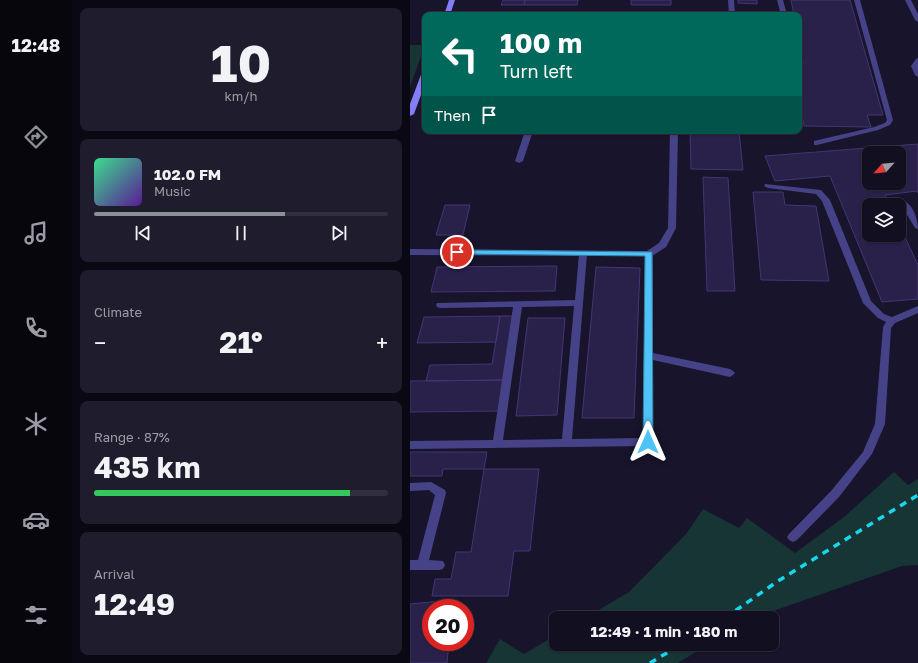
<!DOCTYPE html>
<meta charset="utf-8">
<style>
:root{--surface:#120f20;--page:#1f1d2d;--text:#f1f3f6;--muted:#9c9ca5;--line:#312f3e;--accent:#8c9099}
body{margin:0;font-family:"Golos Text",sans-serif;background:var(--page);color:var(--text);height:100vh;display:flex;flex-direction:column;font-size:15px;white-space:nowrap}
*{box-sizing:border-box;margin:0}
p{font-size:13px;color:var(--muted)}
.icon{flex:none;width:22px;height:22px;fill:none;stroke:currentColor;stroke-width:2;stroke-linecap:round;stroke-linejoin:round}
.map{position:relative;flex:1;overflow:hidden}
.sheet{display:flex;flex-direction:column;gap:8px;padding:8px;background:#0a0812;width:338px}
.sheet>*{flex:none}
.hud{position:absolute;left:12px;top:12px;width:380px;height:122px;border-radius:8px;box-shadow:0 1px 3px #0004,0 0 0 1px var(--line);background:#00695c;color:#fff;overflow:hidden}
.needle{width:26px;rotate:243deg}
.tools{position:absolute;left:452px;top:146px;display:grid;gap:8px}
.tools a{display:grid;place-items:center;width:44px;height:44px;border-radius:8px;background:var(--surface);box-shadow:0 1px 3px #0004,0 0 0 1px var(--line);font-size:20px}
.speed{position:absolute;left:12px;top:599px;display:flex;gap:8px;font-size:20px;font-weight:700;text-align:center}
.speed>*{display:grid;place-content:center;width:52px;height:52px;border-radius:50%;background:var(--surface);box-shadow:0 1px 3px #0004,0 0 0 1px var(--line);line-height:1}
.speed .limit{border:6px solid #d22;background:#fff;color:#111}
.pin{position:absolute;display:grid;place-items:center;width:34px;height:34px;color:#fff;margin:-17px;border:2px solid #fff;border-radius:50%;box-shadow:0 1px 4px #0007}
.me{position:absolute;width:44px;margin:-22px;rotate:0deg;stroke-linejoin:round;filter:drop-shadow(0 0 3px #0008)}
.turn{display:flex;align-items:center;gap:14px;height:84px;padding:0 12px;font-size:18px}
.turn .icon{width:52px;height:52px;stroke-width:2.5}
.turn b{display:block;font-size:28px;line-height:34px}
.then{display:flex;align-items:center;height:38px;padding:0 12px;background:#0003;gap:8px;font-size:15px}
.big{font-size:30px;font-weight:700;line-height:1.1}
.sheet .widget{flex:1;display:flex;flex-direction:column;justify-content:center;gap:6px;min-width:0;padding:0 14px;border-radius:8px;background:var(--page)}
.sheet .dial{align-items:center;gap:0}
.dial b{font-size:52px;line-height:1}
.song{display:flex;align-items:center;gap:12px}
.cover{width:48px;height:48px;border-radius:6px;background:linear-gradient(135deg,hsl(150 70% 55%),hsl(270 70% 35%))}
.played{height:4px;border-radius:2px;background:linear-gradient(90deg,var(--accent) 65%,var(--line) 65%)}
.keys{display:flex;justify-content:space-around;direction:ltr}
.heat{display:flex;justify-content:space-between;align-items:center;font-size:22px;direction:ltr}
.charge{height:6px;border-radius:3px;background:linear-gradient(90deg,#34c759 87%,var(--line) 0)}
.trip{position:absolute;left:139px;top:611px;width:230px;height:40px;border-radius:8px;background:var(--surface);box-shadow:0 1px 3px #0004,0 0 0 1px var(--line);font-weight:700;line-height:40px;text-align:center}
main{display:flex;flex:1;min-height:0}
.tab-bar{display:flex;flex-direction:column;width:72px;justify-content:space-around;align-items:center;background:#07060d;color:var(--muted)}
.tab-bar .icon{width:28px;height:28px}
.tab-bar .active{color:var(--accent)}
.tab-bar b{font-size:18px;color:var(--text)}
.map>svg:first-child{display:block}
.green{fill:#173535}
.building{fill:#2a214b;stroke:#433575;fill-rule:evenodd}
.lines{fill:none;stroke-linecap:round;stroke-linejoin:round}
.lane{fill:#464287;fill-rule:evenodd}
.street{fill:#464287;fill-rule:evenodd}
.secondary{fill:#837ef6;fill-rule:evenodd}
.rail{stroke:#1ad5ef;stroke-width:3.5;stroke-dasharray:7 6;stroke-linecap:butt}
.route{fill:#4fc3f7;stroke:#337fa1}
</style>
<main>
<nav class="tab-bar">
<b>12:48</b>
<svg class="icon active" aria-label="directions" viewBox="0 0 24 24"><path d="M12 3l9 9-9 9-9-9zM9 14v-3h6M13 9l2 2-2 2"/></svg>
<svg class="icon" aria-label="music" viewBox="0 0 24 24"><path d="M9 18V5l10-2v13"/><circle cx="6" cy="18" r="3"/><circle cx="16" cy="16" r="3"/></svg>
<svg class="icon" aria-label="phone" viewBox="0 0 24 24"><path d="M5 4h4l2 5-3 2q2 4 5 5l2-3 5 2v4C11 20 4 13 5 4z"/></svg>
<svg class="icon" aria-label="climate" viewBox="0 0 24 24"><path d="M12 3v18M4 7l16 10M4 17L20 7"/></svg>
<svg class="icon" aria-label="car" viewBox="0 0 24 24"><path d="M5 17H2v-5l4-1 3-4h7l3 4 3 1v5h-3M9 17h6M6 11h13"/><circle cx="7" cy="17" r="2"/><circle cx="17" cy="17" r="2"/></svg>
<svg class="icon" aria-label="filters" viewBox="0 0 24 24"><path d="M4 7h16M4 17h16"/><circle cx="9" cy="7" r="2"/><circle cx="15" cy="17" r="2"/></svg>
</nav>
<section class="sheet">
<div class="widget dial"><b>10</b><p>km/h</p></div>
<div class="widget">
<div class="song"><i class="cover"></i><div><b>102.0 FM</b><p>Music</p></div></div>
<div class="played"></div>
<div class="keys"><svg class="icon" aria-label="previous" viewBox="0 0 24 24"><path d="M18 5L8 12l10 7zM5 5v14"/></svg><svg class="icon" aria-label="pause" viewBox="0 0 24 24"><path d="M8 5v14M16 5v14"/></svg><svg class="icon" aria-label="next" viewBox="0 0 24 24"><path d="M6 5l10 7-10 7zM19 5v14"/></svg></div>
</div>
<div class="widget"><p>Climate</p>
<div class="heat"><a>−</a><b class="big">21°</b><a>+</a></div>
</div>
<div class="widget"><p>Range · 87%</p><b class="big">435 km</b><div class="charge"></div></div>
<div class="widget"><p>Arrival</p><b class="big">12:49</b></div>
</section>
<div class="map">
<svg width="508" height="663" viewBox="0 0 508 663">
<rect width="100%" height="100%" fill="#18142b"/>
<!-- green -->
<path class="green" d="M0,45H15L0,87Z
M484,472L498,485L508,479V565L492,566L366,610L350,618H175L219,592L276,534L293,509L329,528L337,518L385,553L434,517Z
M146,635V644H299L268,663H76L90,639L114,654Z"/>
<!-- building -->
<path class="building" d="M93,0H115L114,5H91Z
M115,0H168L167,5H114Z
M221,0H261V5H221Z
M328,0H347V4L328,3Z
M381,0H440L473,115H457L461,127L394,126L389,99V64H393L389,42V15H384Z
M280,131H329L333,170L281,169Z
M508,144V193L507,191L475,195L480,205H459V235H489V224L508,265V299L472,302L420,176L365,181L355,156ZM459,153H489V183H459Z
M293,177L318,178L325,291H297Z
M343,192H373L375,205L406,206L419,281L351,280Z
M35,205H60L53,235H26Z
M147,266L145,291L21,292L27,267Z
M186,267L230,268L224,418H172Z
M90,316L86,342L7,343L14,317Z
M90,316H105L96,380L16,381L20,365L82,364Z
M118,318H155L147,415L106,416Z
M96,380L92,411L0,412V381Z
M0,452H77L74,469H33L32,476H0Z
M74,469H129L120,551H104L98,596H22L25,579H41L46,552H61Z
M41,600V608H21V642H39L37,663H0V604Z"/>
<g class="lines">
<!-- lane -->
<path class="lane" d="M318,0H324L325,15H319Z
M367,0H373L377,15H371Z
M444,0H450L483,120L480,125L468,130L407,145H404V141L464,127L475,123L477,120Z
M495,0H501L508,14V22L505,20Z
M508,58V77L505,75L501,66L506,59Z
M115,131H123L113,161L109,163L105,161Z
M355,184L411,190L420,200L461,301L474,314L482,317L508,306V313L485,323L481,328L475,424L462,454L429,497L387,540L383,542L379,540L377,537L379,534L421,491L453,452L465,424L473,327L476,322L468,318L453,303L412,201L406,194L358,188L354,186Z
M491,201H494C503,204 508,220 508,229L505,228L490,203Z
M173,251L177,254L162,439L233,438L235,254L236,252H242L243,254V353L320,369L323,371L325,373L323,375L320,377L243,360V442L242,445L238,446L0,449V441L83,440L103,307L30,308L27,307L26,305L27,303L165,300L169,254ZM164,306L152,439L93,440L112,307Z
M21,482L35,490L36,493L19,560L33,561L35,565L33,569L29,570H0V560H8L25,495L19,490L0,491V483Z"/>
<!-- street -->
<path class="street" d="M260,131H268L266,228L256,247L242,256L0,255V249L237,251L249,243L258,228Z"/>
<!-- secondary -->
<path class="secondary" d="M39,0H45L40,15H34Z
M12,72H15V84L4,114L0,116V104Z"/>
<!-- rail -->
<path class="rail" d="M315,618L368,581L508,495
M240,663L272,644"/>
</g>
<!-- route -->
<path class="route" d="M47,250L242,252L243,442L242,445H235L233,442L235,256L44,254L43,252Z"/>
</svg>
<div class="tools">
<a><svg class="needle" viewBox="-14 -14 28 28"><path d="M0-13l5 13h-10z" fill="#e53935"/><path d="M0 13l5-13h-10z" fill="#9c9ca5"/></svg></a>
<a><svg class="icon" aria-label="layers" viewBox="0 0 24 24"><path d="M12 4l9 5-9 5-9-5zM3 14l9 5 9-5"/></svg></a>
</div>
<div class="speed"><div class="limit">20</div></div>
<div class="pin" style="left:47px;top:252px;background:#d93025"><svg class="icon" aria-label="arrive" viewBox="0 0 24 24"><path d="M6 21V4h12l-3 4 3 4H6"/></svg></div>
<svg class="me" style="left:238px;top:442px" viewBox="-20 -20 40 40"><path d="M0-17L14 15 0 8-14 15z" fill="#4fc3f7" stroke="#fff" stroke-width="4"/></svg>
<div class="trip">12:49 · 1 min · 180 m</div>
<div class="hud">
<div class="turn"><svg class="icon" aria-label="left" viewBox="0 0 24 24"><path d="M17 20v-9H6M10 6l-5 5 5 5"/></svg><div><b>100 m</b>Turn left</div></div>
<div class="then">Then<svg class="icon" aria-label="arrive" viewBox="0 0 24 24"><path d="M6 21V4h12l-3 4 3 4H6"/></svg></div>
</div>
</div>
</main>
